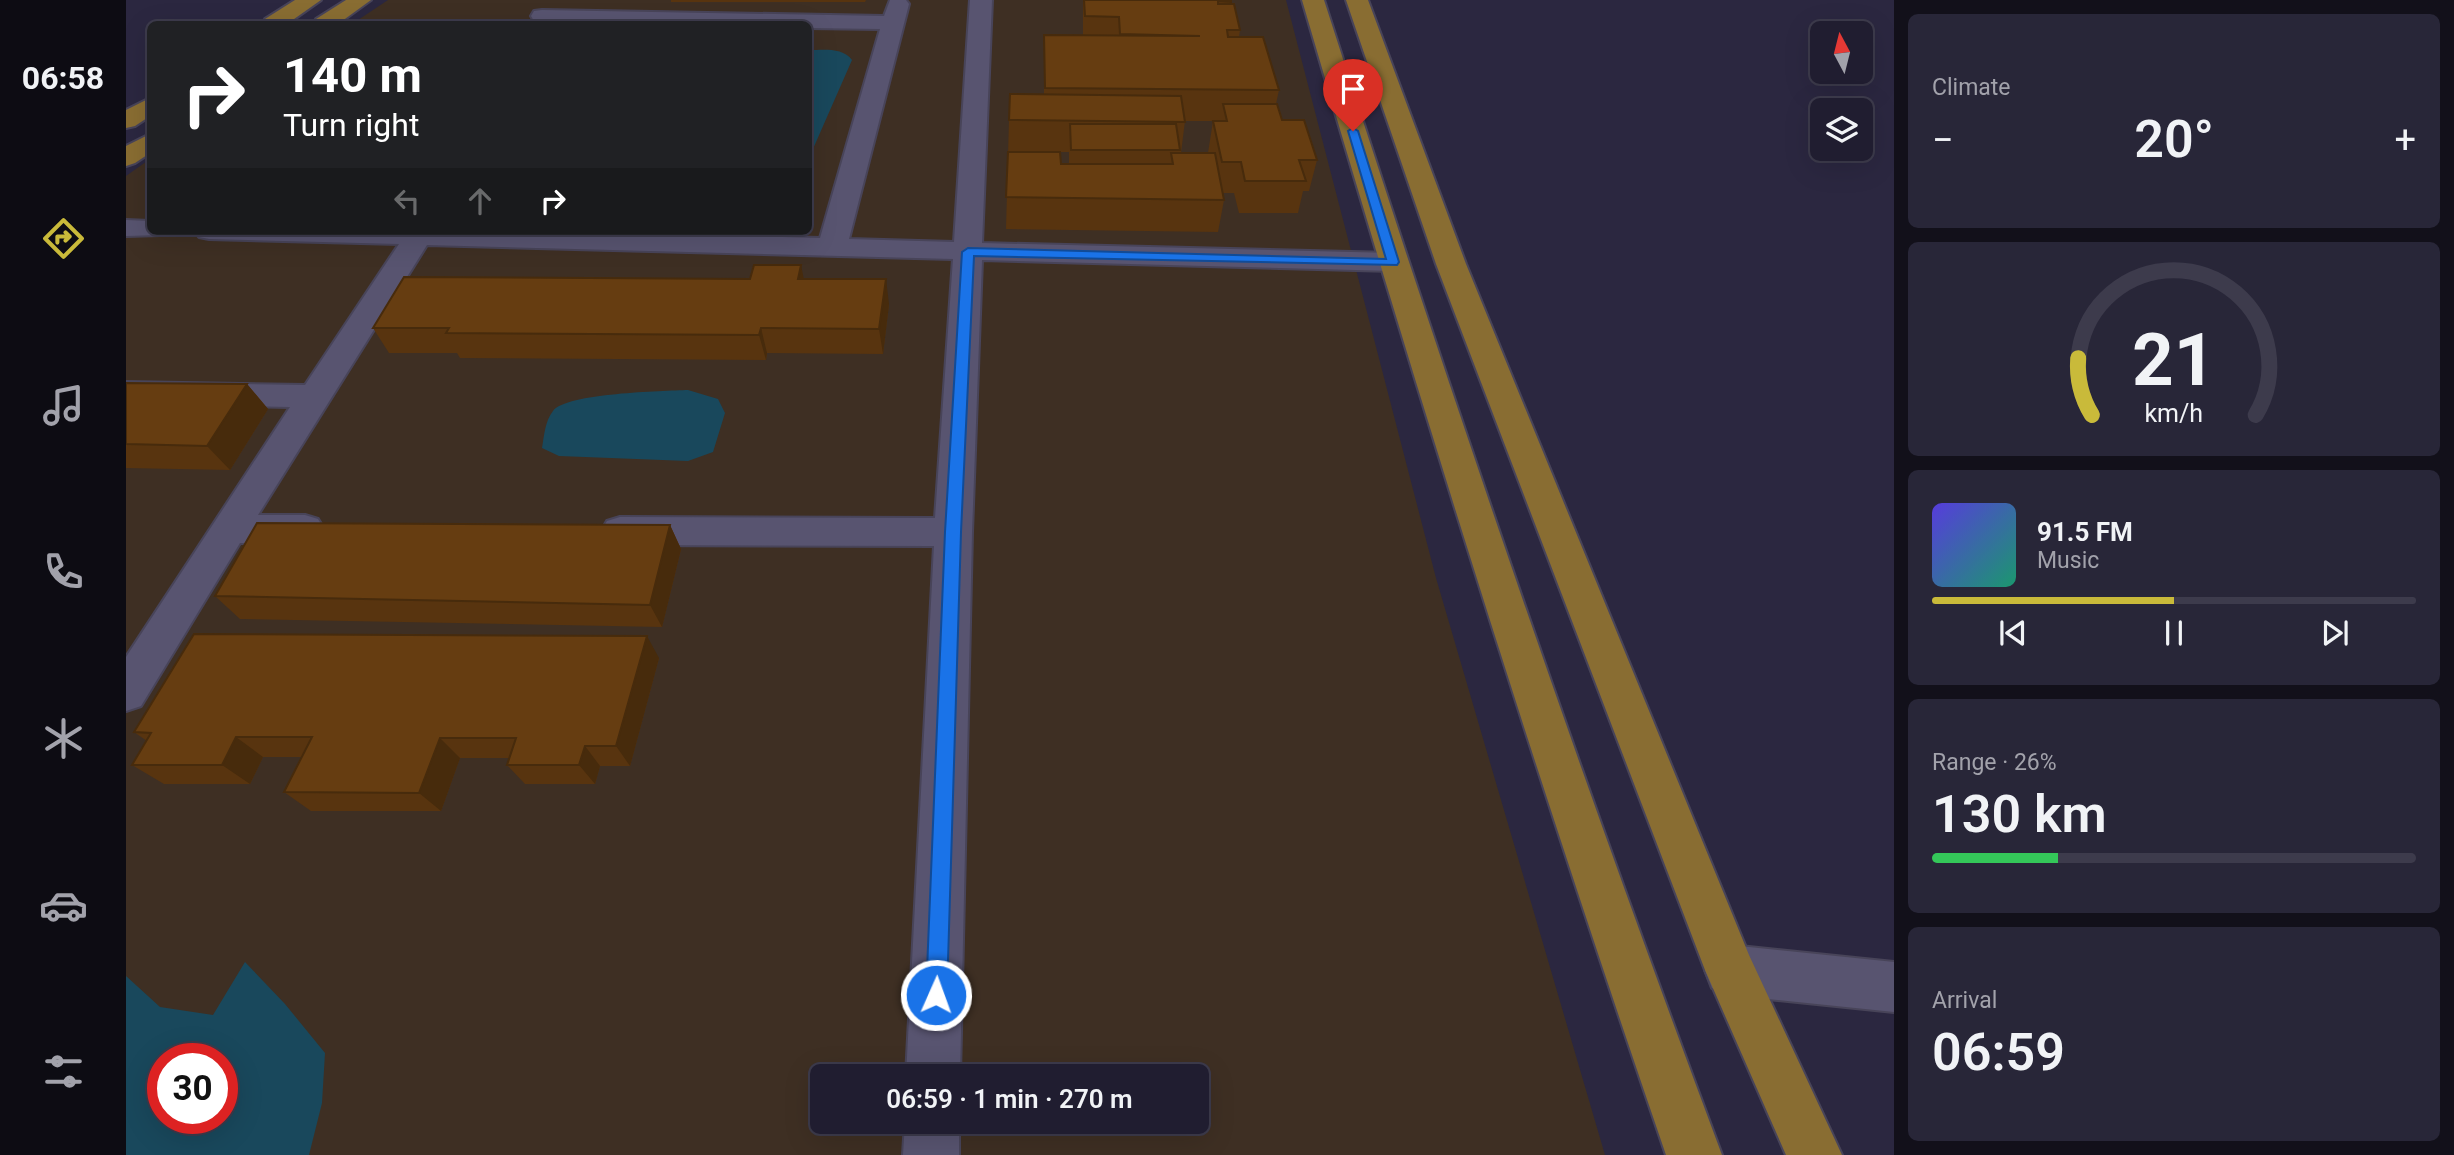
<!DOCTYPE html>
<meta charset="utf-8">
<style>
:root{--surface:#201d30;--page:#282638;--text:#f1f3f6;--muted:#a2a2ab;--line:#3d3b4c;--accent:#c9ba3a}
body{margin:0;font-family:Roboto,sans-serif;background:var(--page);color:var(--text);height:100vh;display:flex;flex-direction:column;font-size:26px;white-space:nowrap}
*{box-sizing:border-box;margin:0}
p{font-size:23px;color:var(--muted)}
.icon{flex:none;width:38px;height:38px;fill:none;stroke:currentColor;stroke-width:2;stroke-linecap:round;stroke-linejoin:round}
.map{position:relative;flex:1;overflow:hidden}
.sheet{display:flex;flex-direction:column;gap:14px;padding:14px;background:#12101a;width:560px}
.sheet>*{flex:none}
.top-card{position:absolute;left:21px;top:21px;width:665px;height:214px;border-radius:10px;box-shadow:0 7px 28px #0002,0 0 0 2px var(--line);background:#202124;color:#fff;overflow:hidden}
.needle{width:46px;rotate:353deg}
.controls{position:absolute;left:1684px;top:21px;display:grid;gap:14px}
.controls a{display:grid;place-items:center;width:63px;height:63px;border-radius:10px;background:var(--surface);box-shadow:0 7px 28px #0002,0 0 0 2px var(--line);font-size:35px}
.speed{position:absolute;left:21px;top:1043px;display:flex;gap:14px;font-size:35px;font-weight:700;text-align:center}
.speed>*{display:grid;place-content:center;width:91px;height:91px;border-radius:50%;background:var(--surface);box-shadow:0 7px 28px #0002,0 0 0 2px var(--line);line-height:1}
.speed .limit{border:10px solid #d22;background:#fff;color:#111}
.pin{position:absolute;display:grid;place-items:center;width:60px;height:60px;color:#fff;margin:-72px -30px;border-radius:50% 50% 50% 0;rotate:-45deg;box-shadow:0 0 7px #0007}
.pin .icon{rotate:45deg}
.me{position:absolute;width:77px;margin:-38px;rotate:2deg;stroke-linejoin:round;filter:drop-shadow(0 0 5px #0008)}
.turn{display:flex;align-items:center;gap:24px;height:147px;padding:0 21px;font-size:32px}
.turn .icon{width:91px;height:91px;stroke-width:2.5}
.turn b{display:block;font-size:49px;line-height:60px}
.lanes{display:flex;align-items:center;height:66px;padding:0 21px;background:#0003;justify-content:center;gap:35px;direction:ltr}
.lanes .off{opacity:.35}
.big{font-size:52px;font-weight:600;line-height:1.1}
.sheet .tile{flex:1;display:flex;flex-direction:column;justify-content:center;gap:10px;min-width:0;padding:0 24px;border-radius:10px;background:var(--page)}
.sheet .dial{align-items:center;gap:0}
.dial svg{height:182px;overflow:visible;fill:none;stroke:var(--line);stroke-width:7;stroke-linecap:round;text-anchor:middle}
.dial text{fill:var(--text);stroke:none}
.song{display:flex;align-items:center;gap:21px}
.cover{width:84px;height:84px;border-radius:10px;background:linear-gradient(135deg,hsl(250 70% 55%),hsl(160 70% 35%))}
.played{height:7px;border-radius:4px;background:linear-gradient(90deg,var(--accent) 50%,var(--line) 50%)}
.keys{display:flex;justify-content:space-around;direction:ltr}
.heat{display:flex;justify-content:space-between;align-items:center;font-size:38px;direction:ltr}
.charge{height:10px;border-radius:5px;background:linear-gradient(90deg,#34c759 26%,var(--line) 0)}
.trip{position:absolute;left:684px;top:1064px;width:399px;height:70px;border-radius:10px;background:var(--surface);box-shadow:0 7px 28px #0002,0 0 0 2px var(--line);font-weight:600;line-height:70px;text-align:center}
main{display:flex;flex:1;min-height:0}
.tab-bar{display:flex;flex-direction:column;width:126px;justify-content:space-around;align-items:center;background:#0d0c13;color:var(--muted)}
.tab-bar .icon{width:49px;height:49px}
.tab-bar .active{color:var(--accent)}
.tab-bar b{font-size:32px;color:var(--text)}
.map>svg:first-child{display:block}
.education{fill:#3e2f23;fill-rule:evenodd}
.water{fill:#19485c;fill-rule:evenodd}
.lines{fill:none;stroke-linecap:round;stroke-linejoin:round}
.minor-casing{stroke:#484459;stroke-width:4}
.major-casing{stroke:#484459;stroke-width:4}
.minor{fill:#585470;fill-rule:evenodd}
.major{fill:#896d32;fill-rule:evenodd}
.wall{fill:#58340f;fill-rule:evenodd}
.shaded-wall{fill:#472b0c}
.building{fill:#663d11;stroke:#472b0c;stroke-width:2}
.route{fill:#1a73e8;stroke:#114b97;stroke-width:2}
</style>
<main>
<nav class="tab-bar">
<b>06:58</b>
<svg class="icon active" aria-label="directions" viewBox="0 0 24 24"><path d="M12 3l9 9-9 9-9-9zM9 14v-3h6M13 9l2 2-2 2"/></svg>
<svg class="icon" aria-label="music" viewBox="0 0 24 24"><path d="M9 18V5l10-2v13"/><circle cx="6" cy="18" r="3"/><circle cx="16" cy="16" r="3"/></svg>
<svg class="icon" aria-label="phone" viewBox="0 0 24 24"><path d="M5 4h4l2 5-3 2q2 4 5 5l2-3 5 2v4C11 20 4 13 5 4z"/></svg>
<svg class="icon" aria-label="climate" viewBox="0 0 24 24"><path d="M12 3v18M4 7l16 10M4 17L20 7"/></svg>
<svg class="icon" aria-label="car" viewBox="0 0 24 24"><path d="M5 17H2v-5l4-1 3-4h7l3 4 3 1v5h-3M9 17h6M6 11h13"/><circle cx="7" cy="17" r="2"/><circle cx="17" cy="17" r="2"/></svg>
<svg class="icon" aria-label="filters" viewBox="0 0 24 24"><path d="M4 7h16M4 17h16"/><circle cx="9" cy="7" r="2"/><circle cx="15" cy="17" r="2"/></svg>
</nav>
<div class="map">
<svg width="1768" height="1155" viewBox="0 0 1768 1155">
<rect width="100%" height="100%" fill="#2b2740"/>
<!-- education -->
<path class="education" d="M262,0H1160L1310,578L1479,1155H0V176L24,159V231H682V24H226ZM37,1059H96V1118H37ZM696,1076H1071V1122H696Z"/>
<!-- water -->
<path class="water" d="M683,50C697,50 717,47 726,60L683,158Z
M562,390L592,399L599,413L587,452L562,461L433,456L416,448C418,436 419,421 427,411C440,393 537,391 562,390Z
M119,962L159,1004L199,1053L196,1103L183,1155H0V976L34,1007L87,1015ZM37,1059H96V1118H37Z"/>
<g class="lines">
<defs>
<path id="minor" d="M764,0H780L783,4L723,239L828,242L844,0H866L856,243L1267,253L1277,256L1282,262L1277,268L1267,271L856,260L846,532L834,1076H780L808,546L494,545L481,541L475,531L481,521L494,517L809,518L827,259L301,245L132,515H179L192,519L198,529L192,539L179,543H114L15,706L0,711V657L164,407L0,404V382L179,385L273,244L83,239L73,237L69,231H408L694,238L754,29L682,28V24L416,22L408,21L405,16L408,11L416,10L758,16Z
M0,220L24,221V231H37L34,235L0,236Z
M1604,945L1768,962V1012L1604,995L1586,988L1579,970L1586,952Z
M779,1122H833V1155H777Z"/>
<path id="major" d="M169,0H195L161,24H136L139,19Z
M220,0H245L212,24H187L190,19Z
M1176,0H1198C1322,388 1453,773 1596,1155H1540C1409,773 1289,388 1176,0Z
M1220,0H1242L1340,264L1623,955L1716,1155H1660L1579,970L1310,264Z
M24,98V116L9,126L0,128V110Z
M24,134V153L9,163L0,166V146Z"/>
</defs>
<!-- minor casing -->
<use href="#minor" class="minor-casing"/>
<!-- major casing -->
<use href="#major" class="major-casing"/>
<!-- minor -->
<use href="#minor" class="minor"/>
<!-- major -->
<use href="#major" class="major"/>
</g>
<!-- wall -->
<path class="wall" d="M545,0H740L739,2H545Z
M921,0H1105L1104,4L1114,30L1113,37L1153,90L1150,104L1156,120L1191,160L1183,191H1177L1172,213H1113L1108,193H1097L1098,200L1092,232L880,229L883,120L918,94V35L957,36V0ZM1059,121H1087L1082,153H1055ZM895,152H943V164H935Z
M678,279L763,304L757,354L641,353L640,360L334,358L331,353H263L247,328Z
M0,383L121,384L142,409L104,470L0,468Z
M544,525L555,549L536,627L114,619L89,596Z
M533,658L504,766H474L469,784H399L381,765L383,758H334L315,811H185L158,792L176,757H137L124,784H38L6,765L21,741L8,732Z"/>
<!-- shaded-wall -->
<path class="shaded-wall" d="M675,265L680,290L672,279Z
M760,279L763,304L757,354L753,329Z
M635,328L641,353L640,360L633,335Z
M121,384L142,409L104,470L81,446Z
M544,525L555,549L536,627L524,605Z
M521,636L533,658L504,766L490,746Z
M110,737L137,757L124,784L96,765Z
M314,738L334,758L315,811L293,793Z
M459,746L474,766L469,784L453,765Z"/>
<!-- building -->
<path class="building" d="M958,0H1105V2L1092,1V4H1108L1114,30H1101L1102,37H1137L1153,90L919,88L918,35L1074,36L994,34L993,17L959,16Z
M884,94L1055,96L1059,122L883,120Z
M1097,104H1151L1156,120H1178L1191,160H1173L1180,181H1119L1115,162H1096L1087,121H1101Z
M944,124H1050L1054,150H945Z
M882,152H934L935,164H1047L1045,153H1089L1098,200L880,197Z
M628,265H675L672,279H760L753,329L635,328L633,335L320,333L323,328H247L278,277L624,279Z
M0,383L121,384L81,446L0,444Z
M131,523L544,525L524,605L89,596Z
M68,634L521,636L490,746H459L453,765H381L390,738H314L293,793L158,792L186,737H110L96,765H6L25,733L8,732Z"/>
<!-- route -->
<path class="route" d="M1227,128L1232,131L1273,262L1271,265L848,256L835,532L821,995L818,1002L810,1005L803,1002L800,995L819,532L836,252L842,248L1260,259L1222,131Z"/>
</svg>
<div class="controls">
<a><svg class="needle" viewBox="-14 -14 28 28"><path d="M0-13l5 13h-10z" fill="#e53935"/><path d="M0 13l5-13h-10z" fill="#a2a2ab"/></svg></a>
<a><svg class="icon" aria-label="layers" viewBox="0 0 24 24"><path d="M12 4l9 5-9 5-9-5zM3 14l9 5 9-5"/></svg></a>
</div>
<div class="speed"><div class="limit">30</div></div>
<div class="pin" style="left:1227px;top:131px;background:#d93025"><svg class="icon" aria-label="arrive" viewBox="0 0 24 24"><path d="M6 21V4h12l-3 4 3 4H6"/></svg></div>
<svg class="me" style="left:810px;top:995px" viewBox="-20 -20 40 40"><circle r="17" fill="#1a73e8" stroke="#fff" stroke-width="3"/><path d="M0-11L8 9 0 5-8 9z" fill="#fff"/></svg>
<div class="trip">06:59 · 1 min · 270 m</div>
<div class="top-card">
<div class="turn"><svg class="icon" aria-label="right" viewBox="0 0 24 24"><path d="M7 20v-9h11M14 6l5 5-5 5"/></svg><div><b>140 m</b>Turn right</div></div>
<div class="lanes"><svg class="icon off" aria-label="left" viewBox="0 0 24 24"><path d="M17 20v-9H6M10 6l-5 5 5 5"/></svg><svg class="icon off" aria-label="ahead" viewBox="0 0 24 24"><path d="M12 20V5M6 11l6-6 6 6"/></svg><svg class="icon" aria-label="right" viewBox="0 0 24 24"><path d="M7 20v-9h11M14 6l5 5-5 5"/></svg></div>
</div>
</div>
<section class="sheet">
<div class="tile"><p>Climate</p>
<div class="heat"><a>−</a><b class="big">20°</b><a>+</a></div>
</div>
<div class="tile dial"><svg viewBox="0 0 100 80">
<path d="M14 69A42 42 0 1 1 86 69"/>
<path d="M14 69A42 42 0 0 1 8 44" stroke="#c9ba3a"/>
<text x="50" y="56" font-size="32" font-weight="700">21</text>
<text x="50" y="72" font-size="11">km/h</text>
</svg></div>
<div class="tile">
<div class="song"><i class="cover"></i><div><b>91.5 FM</b><p>Music</p></div></div>
<div class="played"></div>
<div class="keys"><svg class="icon" aria-label="previous" viewBox="0 0 24 24"><path d="M18 5L8 12l10 7zM5 5v14"/></svg><svg class="icon" aria-label="pause" viewBox="0 0 24 24"><path d="M8 5v14M16 5v14"/></svg><svg class="icon" aria-label="next" viewBox="0 0 24 24"><path d="M6 5l10 7-10 7zM19 5v14"/></svg></div>
</div>
<div class="tile"><p>Range · 26%</p><b class="big">130 km</b><div class="charge"></div></div>
<div class="tile"><p>Arrival</p><b class="big">06:59</b></div>
</section>
</main>
